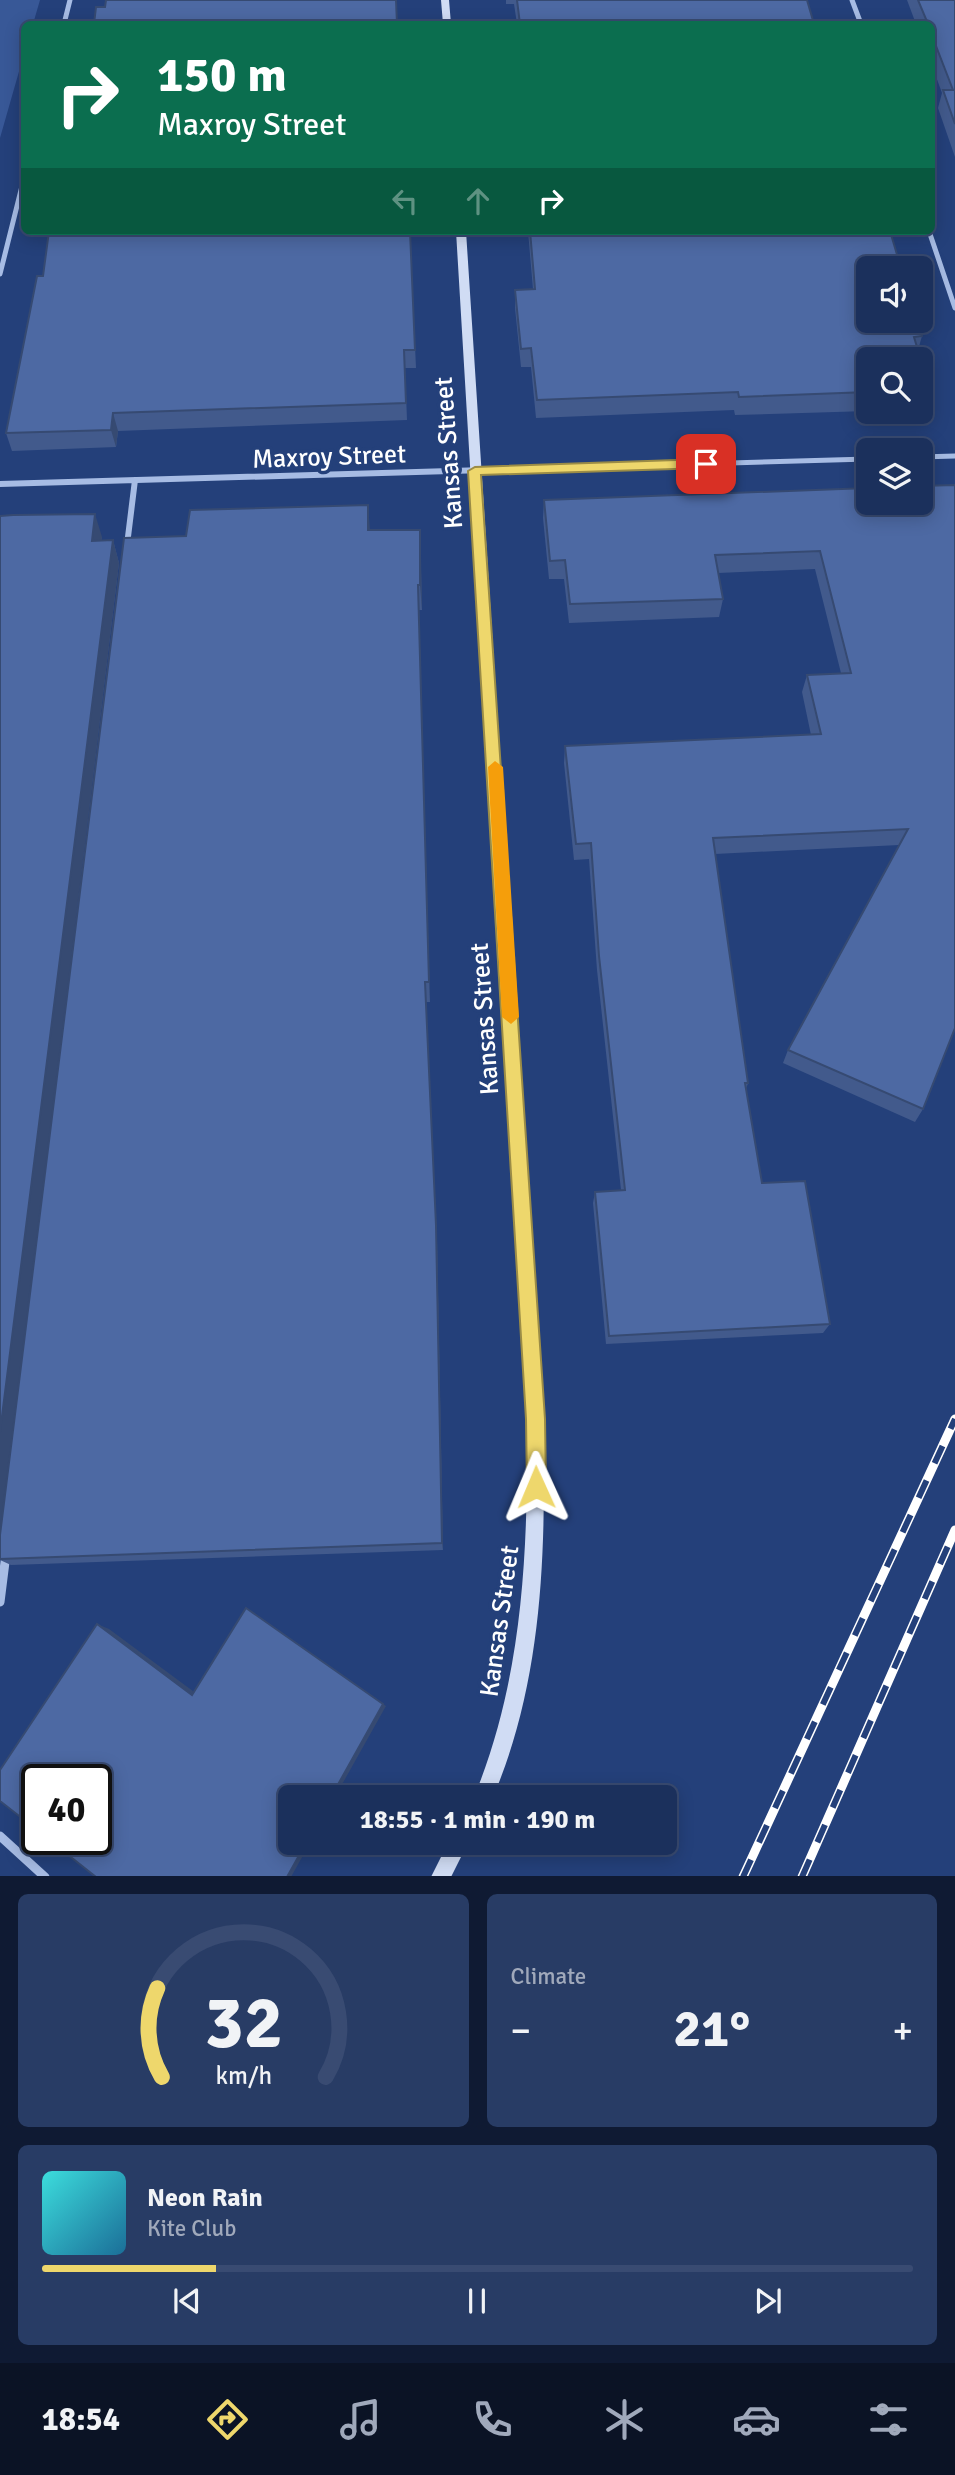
<!DOCTYPE html>
<meta charset="utf-8">
<style>
:root{--surface:#1b305c;--page:#283c65;--text:#f1f3f6;--muted:#a0a9bb;--line:#394b72;--accent:#eed76c}
body{margin:0;font-family:Signika,sans-serif;background:var(--page);color:var(--text);height:100vh;display:flex;flex-direction:column;font-size:26px;white-space:nowrap}
*{box-sizing:border-box;margin:0}
p{font-size:23px;color:var(--muted)}
.icon{flex:none;width:38px;height:38px;fill:none;stroke:currentColor;stroke-width:2;stroke-linecap:round;stroke-linejoin:round}
.map{position:relative;height:1876px;overflow:hidden}
.panel{display:flex;flex-direction:column;gap:18px;padding:18px;background:#0f1a33;flex:1}
.panel>*{flex:none}
.top-card{position:absolute;left:21px;top:21px;width:914px;height:214px;border-radius:10px;box-shadow:0 4px 18px #0003,0 0 0 2px var(--line);background:#0b6e4f;color:#fff;overflow:hidden}
.fabs{position:absolute;left:856px;top:256px;display:grid;gap:14px}
.fabs a{display:grid;place-items:center;width:77px;height:77px;border-radius:10px;background:var(--surface);box-shadow:0 4px 18px #0003,0 0 0 2px var(--line);font-size:35px}
.speed{position:absolute;left:21px;top:1764px;display:flex;gap:14px;font-size:35px;font-weight:700;text-align:center}
.speed>*{display:grid;place-content:center;width:91px;height:91px;border-radius:50%;background:var(--surface);box-shadow:0 4px 18px #0003,0 0 0 2px var(--line);line-height:1}
.speed .limit{border:4px solid #111;border-radius:10px;background:#fff;color:#111}
.pin{position:absolute;display:grid;place-items:center;width:60px;height:60px;color:#fff;margin:-30px;border-radius:14px;box-shadow:0 4px 10px #0006}
.me{position:absolute;width:77px;margin:-38px;rotate:359deg;stroke-linejoin:round;filter:drop-shadow(0 0 5px #0008)}
.turn{display:flex;align-items:center;gap:24px;height:147px;padding:0 21px;font-size:32px}
.turn .icon{width:91px;height:91px;stroke-width:2.5}
.turn b{display:block;font-size:49px;line-height:60px}
.lanes{display:flex;align-items:center;height:66px;padding:0 21px;background:#0003;justify-content:center;gap:35px;direction:ltr}
.lanes .off{opacity:.35}
.big{font-size:52px;font-weight:800;line-height:1.1}
.panel .card{flex:1;display:flex;flex-direction:column;justify-content:center;gap:10px;min-width:0;padding:0 24px;border-radius:10px;background:var(--page)}
.panel .dial{align-items:center;gap:0}
.dial svg{height:182px;overflow:visible;fill:none;stroke:var(--line);stroke-width:7;stroke-linecap:round;text-anchor:middle}
.dial text{fill:var(--text);stroke:none}
.song{display:flex;align-items:center;gap:21px}
.cover{width:84px;height:84px;border-radius:10px;background:linear-gradient(135deg,hsl(180 70% 55%),hsl(200 70% 35%))}
.played{height:7px;border-radius:4px;background:linear-gradient(90deg,var(--accent) 20%,var(--line) 20%)}
.keys{display:flex;justify-content:space-around;direction:ltr}
.heat{display:flex;justify-content:space-between;align-items:center;font-size:38px;direction:ltr}
.panel .tiles{flex:1;display:grid;gap:18px;grid-template-columns:1fr 1fr}
.card:last-child{grid-column:span 2}
.trip{position:absolute;left:278px;top:1785px;width:399px;height:70px;border-radius:10px;background:var(--surface);box-shadow:0 4px 18px #0003,0 0 0 2px var(--line);font-weight:800;line-height:70px;text-align:center}
.tab-bar{display:flex;height:112px;justify-content:space-around;align-items:center;background:#0b1325;color:var(--muted)}
.tab-bar .icon{width:49px;height:49px}
.tab-bar .active{color:var(--accent)}
.tab-bar b{font-size:32px;color:var(--text)}
.map>svg:first-child{display:block}
.green{fill:#385897}
.lines{fill:none;stroke-linecap:round;stroke-linejoin:round}
.street-far2{stroke:#a7bce4;stroke-width:5}
.street-far1{stroke:#a7bce4;stroke-width:6}
.street{stroke:#a7bce4;stroke-width:9}
.secondary{fill:#d0dcf4;fill-rule:evenodd}
.rail-casing{stroke:#fff;stroke-width:9}
.rail{stroke:#24407a;stroke-width:6;stroke-dasharray:19;stroke-linecap:butt}
.wall{fill:#425a8c}
.shaded-wall{fill:#364a72}
.building{fill:#4d69a3;stroke:#364a72;stroke-width:2}
.route{fill:#eed76c;stroke:#9b8c46;stroke-width:2}
.slow{fill:#f59e0b}
.labels{text-anchor:middle;stroke-width:7;stroke-linejoin:round;paint-order:stroke}
.street-label{font-size:26px;fill:#fff;stroke:#24407a}
</style>
<div class="map">
<svg width="955" height="1877" viewBox="0 0 955 1877">
<rect width="100%" height="100%" fill="#24407a"/>
<!-- green -->
<path class="green" d="M0,0H40L33,24H24V54L0,138Z"/>
<g class="lines">
<!-- street-far2 -->
<path class="street-far2" d="M852,0L861,24
M64,24L70,0
M929,231L955,308
M0,274L24,178
M920,457L955,456
M493,470L868,459"/>
<!-- street-far1 -->
<path class="street-far1" d="M0,484L554,468
M127,545L135,480"/>
<!-- street -->
<path class="street" d="M0,1602L6,1554
M0,1836L45,1877"/>
<!-- secondary -->
<path class="secondary" d="M441,0H449L451,24H443Z
M456,231H466L543,1419C546,1546 544,1678 493,1797H474C524,1676 528,1548 527,1419Z
M448,1843H468L451,1877H431Z"/>
<defs>
<path id="rail" d="M743,1877L955,1419
M802,1877L955,1530"/>
</defs>
<!-- rail casing -->
<use href="#rail" class="rail-casing"/>
<!-- rail -->
<use href="#rail" class="rail"/>
</g>
<!-- wall -->
<path class="wall" d="M506,0H807L814,24H517L514,4H506Z
M907,0H955V157L938,108L942,93L931,63V24H916Z
M410,231L416,368H405L407,420L118,431L116,447L12,451L6,433Z
M528,231H890L922,336L918,350L930,390L924,409H920V359H868V411L735,415L734,410L536,418L531,367H521L515,308V290L533,289Z
M544,500L920,502L923,1109L915,1122L783,1063L788,1050L899,845L715,854L748,1083L746,1089L762,1183L830,1324L823,1333L606,1344L593,1203L595,1192L621,1190L597,970L589,859L574,860L564,763L565,746L811,735L802,692L807,675L841,673L815,569L718,573L723,599L719,617L569,623L564,579H549L543,518Z
M0,516L102,537L101,541L113,540L119,563L56,1081L370,530H420L422,610H419L430,1002H426L437,1239L443,1550L11,1565L0,1560Z"/>
<!-- shaded-wall -->
<path class="shaded-wall" d="M113,413L118,431L116,447L111,430Z
M368,505L370,530H368Z
M95,514L102,537L99,563L92,541Z
M420,530L421,555L422,610L420,585Z
M113,540L119,563L0,1544V1432Z
M418,585L419,610L430,1002L429,982Z
M426,1002L437,1239L443,1550L442,1543Z
M253,1613L386,1706L335,1797H331Z
M97,1624L109,1629L201,1697L192,1695Z
M306,1843H310L291,1877H287Z"/>
<!-- building -->
<path class="building" d="M106,0H396L397,24H94L96,7H105Z
M517,0H807L814,24H520Z
M918,0H955V124L943,90H953L931,33V24H928Z
M49,231H410L415,350H404L406,403L113,413L111,430L6,433L37,276H43Z
M530,231H890L901,268H868V320H918L922,336L914,337L930,390H920V359H868V392L739,397L738,392L537,400L531,348L521,349L515,290L535,289Z
M955,485V1028L923,1109L788,1050L908,829L713,838L748,1083H745L762,1183L805,1181L830,1324L609,1336L595,1192L625,1190L599,956L591,843L576,844L565,746L821,734L807,675L851,673L820,551L715,555L723,599L570,604L565,560L550,561L544,500L868,488V502H920V486Z
M368,505V530H420V585H418L429,982H425L436,1225L442,1543L0,1559V1535L124,538L186,536L190,510Z
M95,514L92,541L113,540L0,1432V516L13,515Z
M246,1608L383,1704L331,1797H290V1843H306L287,1877H96L48,1839H96V1780H37V1830L0,1801V1770L97,1624L192,1695Z"/>
<!-- route -->
<path class="route" d="M706,459L713,464L706,468L481,475L545,1419L546,1487L543,1494L536,1497L530,1494L527,1487L526,1419L468,471L475,467Z"/>
<!-- slow -->
<path class="slow" d="M495,761L503,767L519,1017L511,1024L502,1017L488,767Z"/>
<g class="labels">
<!-- street labels -->
<g class="street-label">
<text transform="translate(448 453) rotate(-94)" y="9">Kansas Street</text>
<text transform="translate(329 456) rotate(-2)" y="9">Maxroy Street</text>
<text transform="translate(484 1019) rotate(-94)" y="9">Kansas Street</text>
<text transform="translate(499 1621) rotate(-82)" y="9">Kansas Street</text>
</g>
</g>
</svg>
<div class="fabs">
<a><svg class="icon" aria-label="sound" viewBox="0 0 24 24"><path d="M4 9h4l5-4v14l-5-4H4zM17 9q2 3 0 6"/></svg></a>
<a><svg class="icon" aria-label="search" viewBox="0 0 24 24"><circle cx="10" cy="10" r="6"/><path d="M15 15l6 6"/></svg></a>
<a><svg class="icon" aria-label="layers" viewBox="0 0 24 24"><path d="M12 4l9 5-9 5-9-5zM3 14l9 5 9-5"/></svg></a>
</div>
<div class="speed"><div class="limit">40</div></div>
<div class="pin" style="left:706px;top:464px;background:#d93025"><svg class="icon" aria-label="arrive" viewBox="0 0 24 24"><path d="M6 21V4h12l-3 4 3 4H6"/></svg></div>
<svg class="me" style="left:536px;top:1487px" viewBox="-20 -20 40 40"><path d="M0-17L14 15 0 8-14 15z" fill="#eed76c" stroke="#fff" stroke-width="4"/></svg>
<div class="trip">18:55 · 1 min · 190 m</div>
<div class="top-card">
<div class="turn"><svg class="icon" aria-label="right" viewBox="0 0 24 24"><path d="M7 20v-9h11M14 6l5 5-5 5"/></svg><div><b>150 m</b>Maxroy Street</div></div>
<div class="lanes"><svg class="icon off" aria-label="left" viewBox="0 0 24 24"><path d="M17 20v-9H6M10 6l-5 5 5 5"/></svg><svg class="icon off" aria-label="ahead" viewBox="0 0 24 24"><path d="M12 20V5M6 11l6-6 6 6"/></svg><svg class="icon" aria-label="right" viewBox="0 0 24 24"><path d="M7 20v-9h11M14 6l5 5-5 5"/></svg></div>
</div>
</div>
<section class="panel">
<div class="tiles">
<div class="card dial"><svg viewBox="0 0 100 80">
<path d="M14 69A42 42 0 1 1 86 69"/>
<path d="M14 69A42 42 0 0 1 12 30" stroke="#eed76c"/>
<text x="50" y="56" font-size="32" font-weight="700">32</text>
<text x="50" y="72" font-size="11">km/h</text>
</svg></div>
<div class="card"><p>Climate</p>
<div class="heat"><a>−</a><b class="big">21°</b><a>+</a></div>
</div>
<div class="card">
<div class="song"><i class="cover"></i><div><b>Neon Rain</b><p>Kite Club</p></div></div>
<div class="played"></div>
<div class="keys"><svg class="icon" aria-label="previous" viewBox="0 0 24 24"><path d="M18 5L8 12l10 7zM5 5v14"/></svg><svg class="icon" aria-label="pause" viewBox="0 0 24 24"><path d="M8 5v14M16 5v14"/></svg><svg class="icon" aria-label="next" viewBox="0 0 24 24"><path d="M6 5l10 7-10 7zM19 5v14"/></svg></div>
</div>
</div>
</section>
<nav class="tab-bar">
<b>18:54</b>
<svg class="icon active" aria-label="directions" viewBox="0 0 24 24"><path d="M12 3l9 9-9 9-9-9zM9 14v-3h6M13 9l2 2-2 2"/></svg>
<svg class="icon" aria-label="music" viewBox="0 0 24 24"><path d="M9 18V5l10-2v13"/><circle cx="6" cy="18" r="3"/><circle cx="16" cy="16" r="3"/></svg>
<svg class="icon" aria-label="phone" viewBox="0 0 24 24"><path d="M5 4h4l2 5-3 2q2 4 5 5l2-3 5 2v4C11 20 4 13 5 4z"/></svg>
<svg class="icon" aria-label="climate" viewBox="0 0 24 24"><path d="M12 3v18M4 7l16 10M4 17L20 7"/></svg>
<svg class="icon" aria-label="car" viewBox="0 0 24 24"><path d="M5 17H2v-5l4-1 3-4h7l3 4 3 1v5h-3M9 17h6M6 11h13"/><circle cx="7" cy="17" r="2"/><circle cx="17" cy="17" r="2"/></svg>
<svg class="icon" aria-label="filters" viewBox="0 0 24 24"><path d="M4 7h16M4 17h16"/><circle cx="9" cy="7" r="2"/><circle cx="15" cy="17" r="2"/></svg>
</nav>
